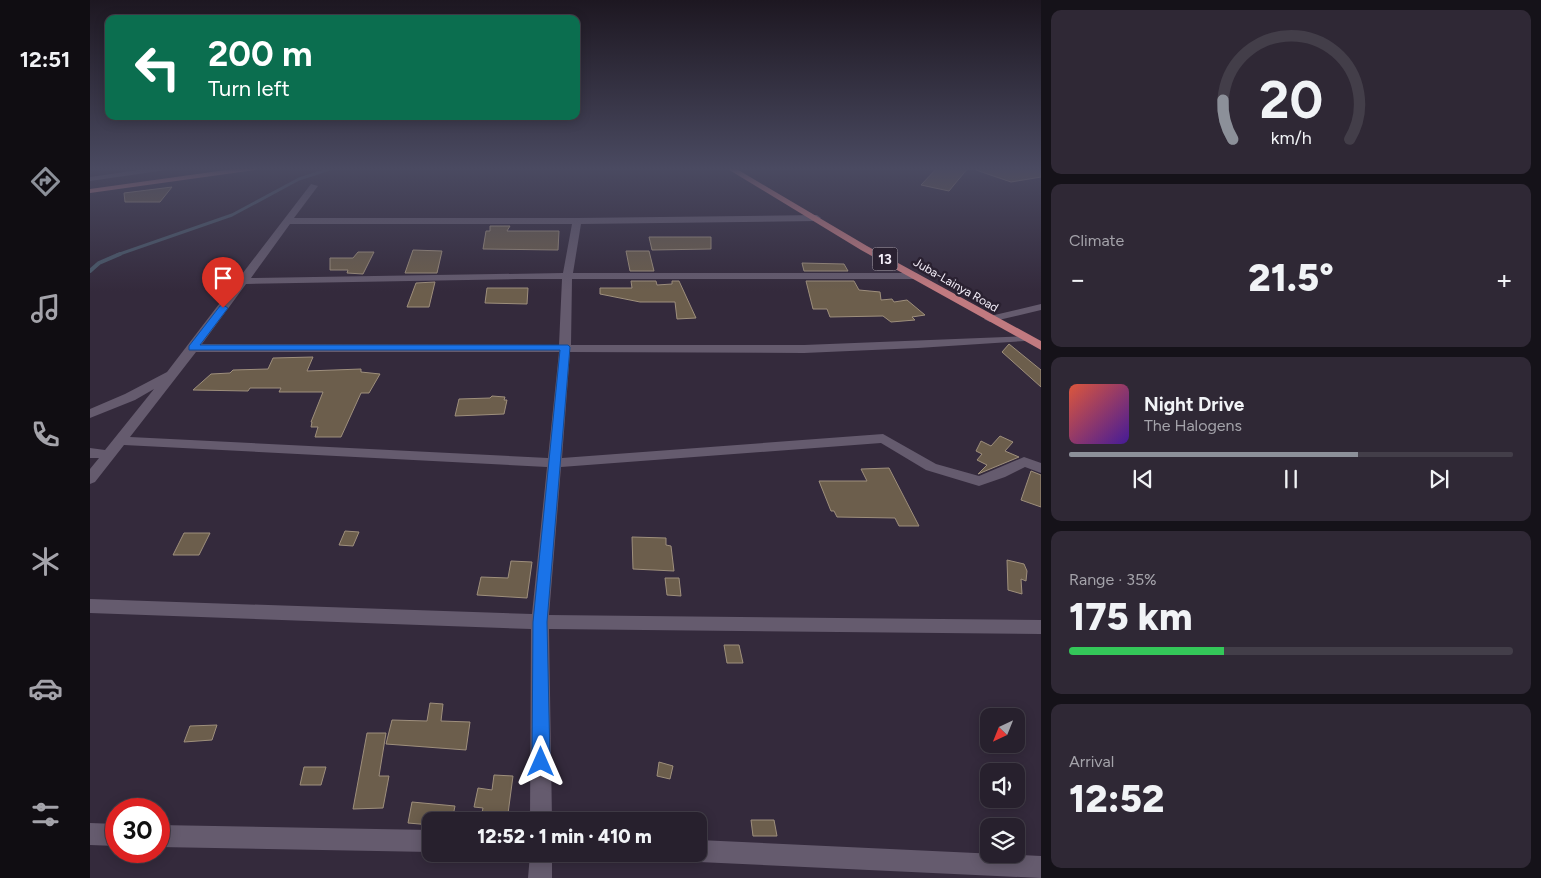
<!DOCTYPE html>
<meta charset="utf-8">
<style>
:root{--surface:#27202d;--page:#2f2835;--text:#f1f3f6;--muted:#a4a3aa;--line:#433e49;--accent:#8c9099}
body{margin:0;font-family:Figtree,sans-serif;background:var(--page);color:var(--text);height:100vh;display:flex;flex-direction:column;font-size:19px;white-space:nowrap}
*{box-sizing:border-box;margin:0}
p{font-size:16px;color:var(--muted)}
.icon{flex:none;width:28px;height:28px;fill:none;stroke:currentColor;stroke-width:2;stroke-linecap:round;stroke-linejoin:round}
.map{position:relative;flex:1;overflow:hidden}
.sheet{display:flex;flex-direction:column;gap:10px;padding:10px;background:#151219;width:500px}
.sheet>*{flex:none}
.hud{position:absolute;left:15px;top:15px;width:475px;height:105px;border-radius:10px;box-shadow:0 2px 12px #0003,0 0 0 1px var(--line);background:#0b6e4f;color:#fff;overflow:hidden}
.needle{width:32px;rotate:223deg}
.fabs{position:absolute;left:890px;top:708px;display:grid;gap:10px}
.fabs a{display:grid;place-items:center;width:45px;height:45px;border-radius:10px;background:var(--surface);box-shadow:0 2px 12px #0003,0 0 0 1px var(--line);font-size:25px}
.speed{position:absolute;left:15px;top:798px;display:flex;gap:10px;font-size:25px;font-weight:700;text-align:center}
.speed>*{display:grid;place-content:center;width:65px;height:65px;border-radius:50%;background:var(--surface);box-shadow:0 2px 12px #0003,0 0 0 1px var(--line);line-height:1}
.speed .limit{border:8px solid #d22;background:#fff;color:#111}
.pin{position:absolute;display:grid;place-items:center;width:42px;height:42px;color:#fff;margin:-51px -21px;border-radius:50% 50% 50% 0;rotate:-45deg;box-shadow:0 0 5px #0007}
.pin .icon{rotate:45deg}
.me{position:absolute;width:55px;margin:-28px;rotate:0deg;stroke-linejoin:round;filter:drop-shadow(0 0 4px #0008)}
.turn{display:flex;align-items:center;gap:18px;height:105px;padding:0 20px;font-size:22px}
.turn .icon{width:65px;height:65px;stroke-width:2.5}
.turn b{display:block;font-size:35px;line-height:42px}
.big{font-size:38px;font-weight:800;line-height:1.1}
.sheet .tile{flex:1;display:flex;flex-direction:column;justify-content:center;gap:8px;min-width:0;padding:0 18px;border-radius:10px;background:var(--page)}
.sheet .dial{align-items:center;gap:0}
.dial svg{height:130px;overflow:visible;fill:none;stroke:var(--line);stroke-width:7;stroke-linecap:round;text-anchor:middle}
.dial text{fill:var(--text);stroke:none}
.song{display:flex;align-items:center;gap:15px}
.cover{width:60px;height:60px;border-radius:8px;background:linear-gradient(135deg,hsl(10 70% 55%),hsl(260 70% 35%))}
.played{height:5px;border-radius:2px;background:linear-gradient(90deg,var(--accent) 65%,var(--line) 65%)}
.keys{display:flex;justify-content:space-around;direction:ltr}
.heat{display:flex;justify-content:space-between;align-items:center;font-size:28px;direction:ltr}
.charge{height:8px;border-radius:4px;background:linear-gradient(90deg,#34c759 35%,var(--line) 0)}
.trip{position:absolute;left:332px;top:812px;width:285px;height:50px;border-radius:10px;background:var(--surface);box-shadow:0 2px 12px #0003,0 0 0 1px var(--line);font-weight:800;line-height:50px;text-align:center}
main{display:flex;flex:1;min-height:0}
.menu{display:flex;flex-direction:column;width:90px;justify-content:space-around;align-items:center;background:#100d12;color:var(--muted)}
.menu .icon{width:35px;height:35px}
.menu .selected{color:var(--accent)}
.menu b{font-size:22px;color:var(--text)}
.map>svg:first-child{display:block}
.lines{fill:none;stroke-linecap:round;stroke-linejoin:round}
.stream-far1{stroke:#495868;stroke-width:3}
.stream{stroke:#495868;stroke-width:4}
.building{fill:#6c5e4c;stroke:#9e8f7c}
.minor{fill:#655b6e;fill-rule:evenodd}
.primary{fill:#c17a80;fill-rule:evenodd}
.route{fill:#1a73e8;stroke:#114b97}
.labels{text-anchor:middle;stroke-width:5;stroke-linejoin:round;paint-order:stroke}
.far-street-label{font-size:12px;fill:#f4eef9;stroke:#2a2131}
.shield{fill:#2a2131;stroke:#b7b0bd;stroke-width:1}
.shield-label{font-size:14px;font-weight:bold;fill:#f4eef9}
</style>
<main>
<nav class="menu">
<b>12:51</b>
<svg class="icon selected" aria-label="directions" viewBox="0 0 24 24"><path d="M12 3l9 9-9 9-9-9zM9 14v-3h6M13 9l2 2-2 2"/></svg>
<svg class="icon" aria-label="music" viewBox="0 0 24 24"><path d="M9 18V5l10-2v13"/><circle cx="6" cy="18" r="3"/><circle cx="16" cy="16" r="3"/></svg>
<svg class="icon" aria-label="phone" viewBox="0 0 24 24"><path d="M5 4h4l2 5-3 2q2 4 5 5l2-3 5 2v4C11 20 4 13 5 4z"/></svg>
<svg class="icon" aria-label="climate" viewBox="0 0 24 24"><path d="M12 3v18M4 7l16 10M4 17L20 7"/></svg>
<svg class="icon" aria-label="car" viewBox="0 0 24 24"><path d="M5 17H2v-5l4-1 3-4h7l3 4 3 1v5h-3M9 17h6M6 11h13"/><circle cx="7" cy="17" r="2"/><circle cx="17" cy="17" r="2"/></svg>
<svg class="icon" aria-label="filters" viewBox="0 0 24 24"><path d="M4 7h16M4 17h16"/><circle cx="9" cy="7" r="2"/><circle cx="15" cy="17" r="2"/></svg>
</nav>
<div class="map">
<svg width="951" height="878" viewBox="0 0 951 878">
<rect width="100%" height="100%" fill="#342a3c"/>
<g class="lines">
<!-- stream-far1 -->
<path class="stream-far1" d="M27,255L142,215L209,179L243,168"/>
<!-- stream -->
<path class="stream" d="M0,271L9,263L30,254"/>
</g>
<!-- building -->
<path class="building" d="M847,168H878L859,191L831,185Z
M886,168H951V177L921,182L886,170Z
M82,187L70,202H35L34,193Z
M400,226H420L417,231H469L468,250L393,249L396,231H400Z
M559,237H621V249L562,250Z
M323,250L352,251L347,273H315Z
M536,251H559L564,271H540Z
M268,252H284L273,274L257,273L258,270H240V258H263Z
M712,263L754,264L758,271H714Z
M541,281H566L567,285L582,284V281H589L606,318L587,319L585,302H550L510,294V288H542Z
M716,281H764L769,290L790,292L791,300L802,299L804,302L817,300L835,315L822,317L825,320L801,322L793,316L740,317L737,309H723Z
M345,282L339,307H317L326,283Z
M397,288H438L437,304L395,303Z
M919,344L951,370V387L912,352Z
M223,357L217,371L271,369V372L290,374L279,393H271L251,437H225L228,427H221L222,422H221L233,392H189L191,388H160L158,391L103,390L121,374L140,373L143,370L178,369L183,358Z
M402,396L415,397L414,400H417L414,414L365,416L369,399L400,398Z
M910,436L923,442L915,451L929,457L888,474L897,465L887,460L892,454L886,451L891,441L901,446Z
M799,468L829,526H809L805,518L747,517L744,511H741L729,481H777L771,469Z
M941,471L951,475V507L931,500Z
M255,531L269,532L263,546L249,545Z
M94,533H120L109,555H83Z
M542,537L576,538V545L581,546L584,571L543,569Z
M917,560L934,564L937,571L936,581L931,579L932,594L918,590Z
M421,561L442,562L437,598L387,595L391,577L418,578Z
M575,578H589L591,596L577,595Z
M634,645H649L653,663H637Z
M340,703L353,704L351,721L380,722L376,750L296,744L302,720L337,721Z
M127,725L122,740L94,742L100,726Z
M277,733H296L289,776H299L293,808L263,809Z
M569,762L583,766L580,779L567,776Z
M214,767H236L231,785H210Z
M404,775L423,776L417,821H390L393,808L384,807L388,788L402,790Z
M322,802L365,806L362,821H341V825L318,823Z
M661,820H684L687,836H663Z"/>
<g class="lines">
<!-- minor -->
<path class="minor" d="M62,168H80L76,170L0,181V177Z
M221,184L228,186L204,218H487L727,215L731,218L727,221L491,224L483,273H826L831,276L826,279H482L481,345H714L939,336L941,338L939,340L935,341L828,348L714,353L480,352L472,458L793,434L846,464L889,476L934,457L951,463V473L935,467L915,477L889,486L836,470L791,443L471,467L459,615L951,620V634L459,629L462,821H440L441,629L0,613V599L442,614L457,467L34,445L5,482L0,484V469L9,458H0V448L15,450L64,389L45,400L0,418V409L35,394L77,372ZM200,224H482L473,273L161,278ZM427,279H472L469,345L112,344L156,284ZM106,352H469L458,458L40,437Z
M951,304V310L900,322L894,319L896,317Z
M0,823L26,824V846L0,845Z
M69,825L341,830V852L69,847Z
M609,840L951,856V878L609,862L601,859L599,854H609Z
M440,854H462V878H438Z"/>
<!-- primary -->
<path class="primary" d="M150,168H169L165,170L0,193V189Z
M636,168H645L777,246L951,341V350L771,250Z"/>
</g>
<!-- sky -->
<linearGradient id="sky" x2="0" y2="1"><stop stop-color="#1d1721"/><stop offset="0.58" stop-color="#4a4a61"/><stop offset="1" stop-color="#4a4a61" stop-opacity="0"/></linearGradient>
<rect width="951" height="291" fill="url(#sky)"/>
<!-- route -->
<path class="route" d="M133,305L138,308L110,345H478L480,347L457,622L460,762L457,767L451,770L445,767L442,762L443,622L470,350H99V346L130,306Z"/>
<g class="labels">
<!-- far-street labels -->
<g class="far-street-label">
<text transform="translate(866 285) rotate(30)" y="4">Juba-Lainya Road</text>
</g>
<!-- shield labels -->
<rect class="shield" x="782.5" y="247.5" width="25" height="23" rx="4"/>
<g class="shield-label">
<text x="795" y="264">13</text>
</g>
</g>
</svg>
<div class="fabs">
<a><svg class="needle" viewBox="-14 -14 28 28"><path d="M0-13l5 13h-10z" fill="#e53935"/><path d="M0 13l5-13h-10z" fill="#a4a3aa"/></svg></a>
<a><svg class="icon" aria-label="sound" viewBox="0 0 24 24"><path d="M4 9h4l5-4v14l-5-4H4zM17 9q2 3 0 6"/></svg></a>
<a><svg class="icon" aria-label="layers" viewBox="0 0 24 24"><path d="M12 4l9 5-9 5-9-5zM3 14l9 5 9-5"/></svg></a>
</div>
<div class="speed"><div class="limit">30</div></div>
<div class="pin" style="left:133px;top:308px;background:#d93025"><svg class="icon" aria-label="arrive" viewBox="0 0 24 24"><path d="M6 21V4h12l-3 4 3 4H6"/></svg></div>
<svg class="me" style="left:451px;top:762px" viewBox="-20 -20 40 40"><path d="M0-17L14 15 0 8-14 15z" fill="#1a73e8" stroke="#fff" stroke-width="4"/></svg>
<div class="trip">12:52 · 1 min · 410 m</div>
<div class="hud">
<div class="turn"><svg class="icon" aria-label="left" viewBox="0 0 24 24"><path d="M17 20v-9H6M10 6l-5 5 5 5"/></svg><div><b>200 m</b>Turn left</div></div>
</div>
</div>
<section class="sheet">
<div class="tile dial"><svg viewBox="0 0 100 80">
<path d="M14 69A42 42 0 1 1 86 69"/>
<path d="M14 69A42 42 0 0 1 8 45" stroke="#8c9099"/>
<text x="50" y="56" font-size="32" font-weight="700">20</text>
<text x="50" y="72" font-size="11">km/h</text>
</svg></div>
<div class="tile"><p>Climate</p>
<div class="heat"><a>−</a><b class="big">21.5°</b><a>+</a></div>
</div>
<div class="tile">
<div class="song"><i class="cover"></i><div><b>Night Drive</b><p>The Halogens</p></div></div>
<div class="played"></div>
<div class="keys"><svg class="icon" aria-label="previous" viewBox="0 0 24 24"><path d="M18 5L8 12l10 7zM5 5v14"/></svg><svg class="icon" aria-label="pause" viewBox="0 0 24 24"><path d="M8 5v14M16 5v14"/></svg><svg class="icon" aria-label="next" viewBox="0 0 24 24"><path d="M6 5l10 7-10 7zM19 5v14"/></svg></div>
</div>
<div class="tile"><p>Range · 35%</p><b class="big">175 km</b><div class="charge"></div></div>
<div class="tile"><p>Arrival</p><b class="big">12:52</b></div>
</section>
</main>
